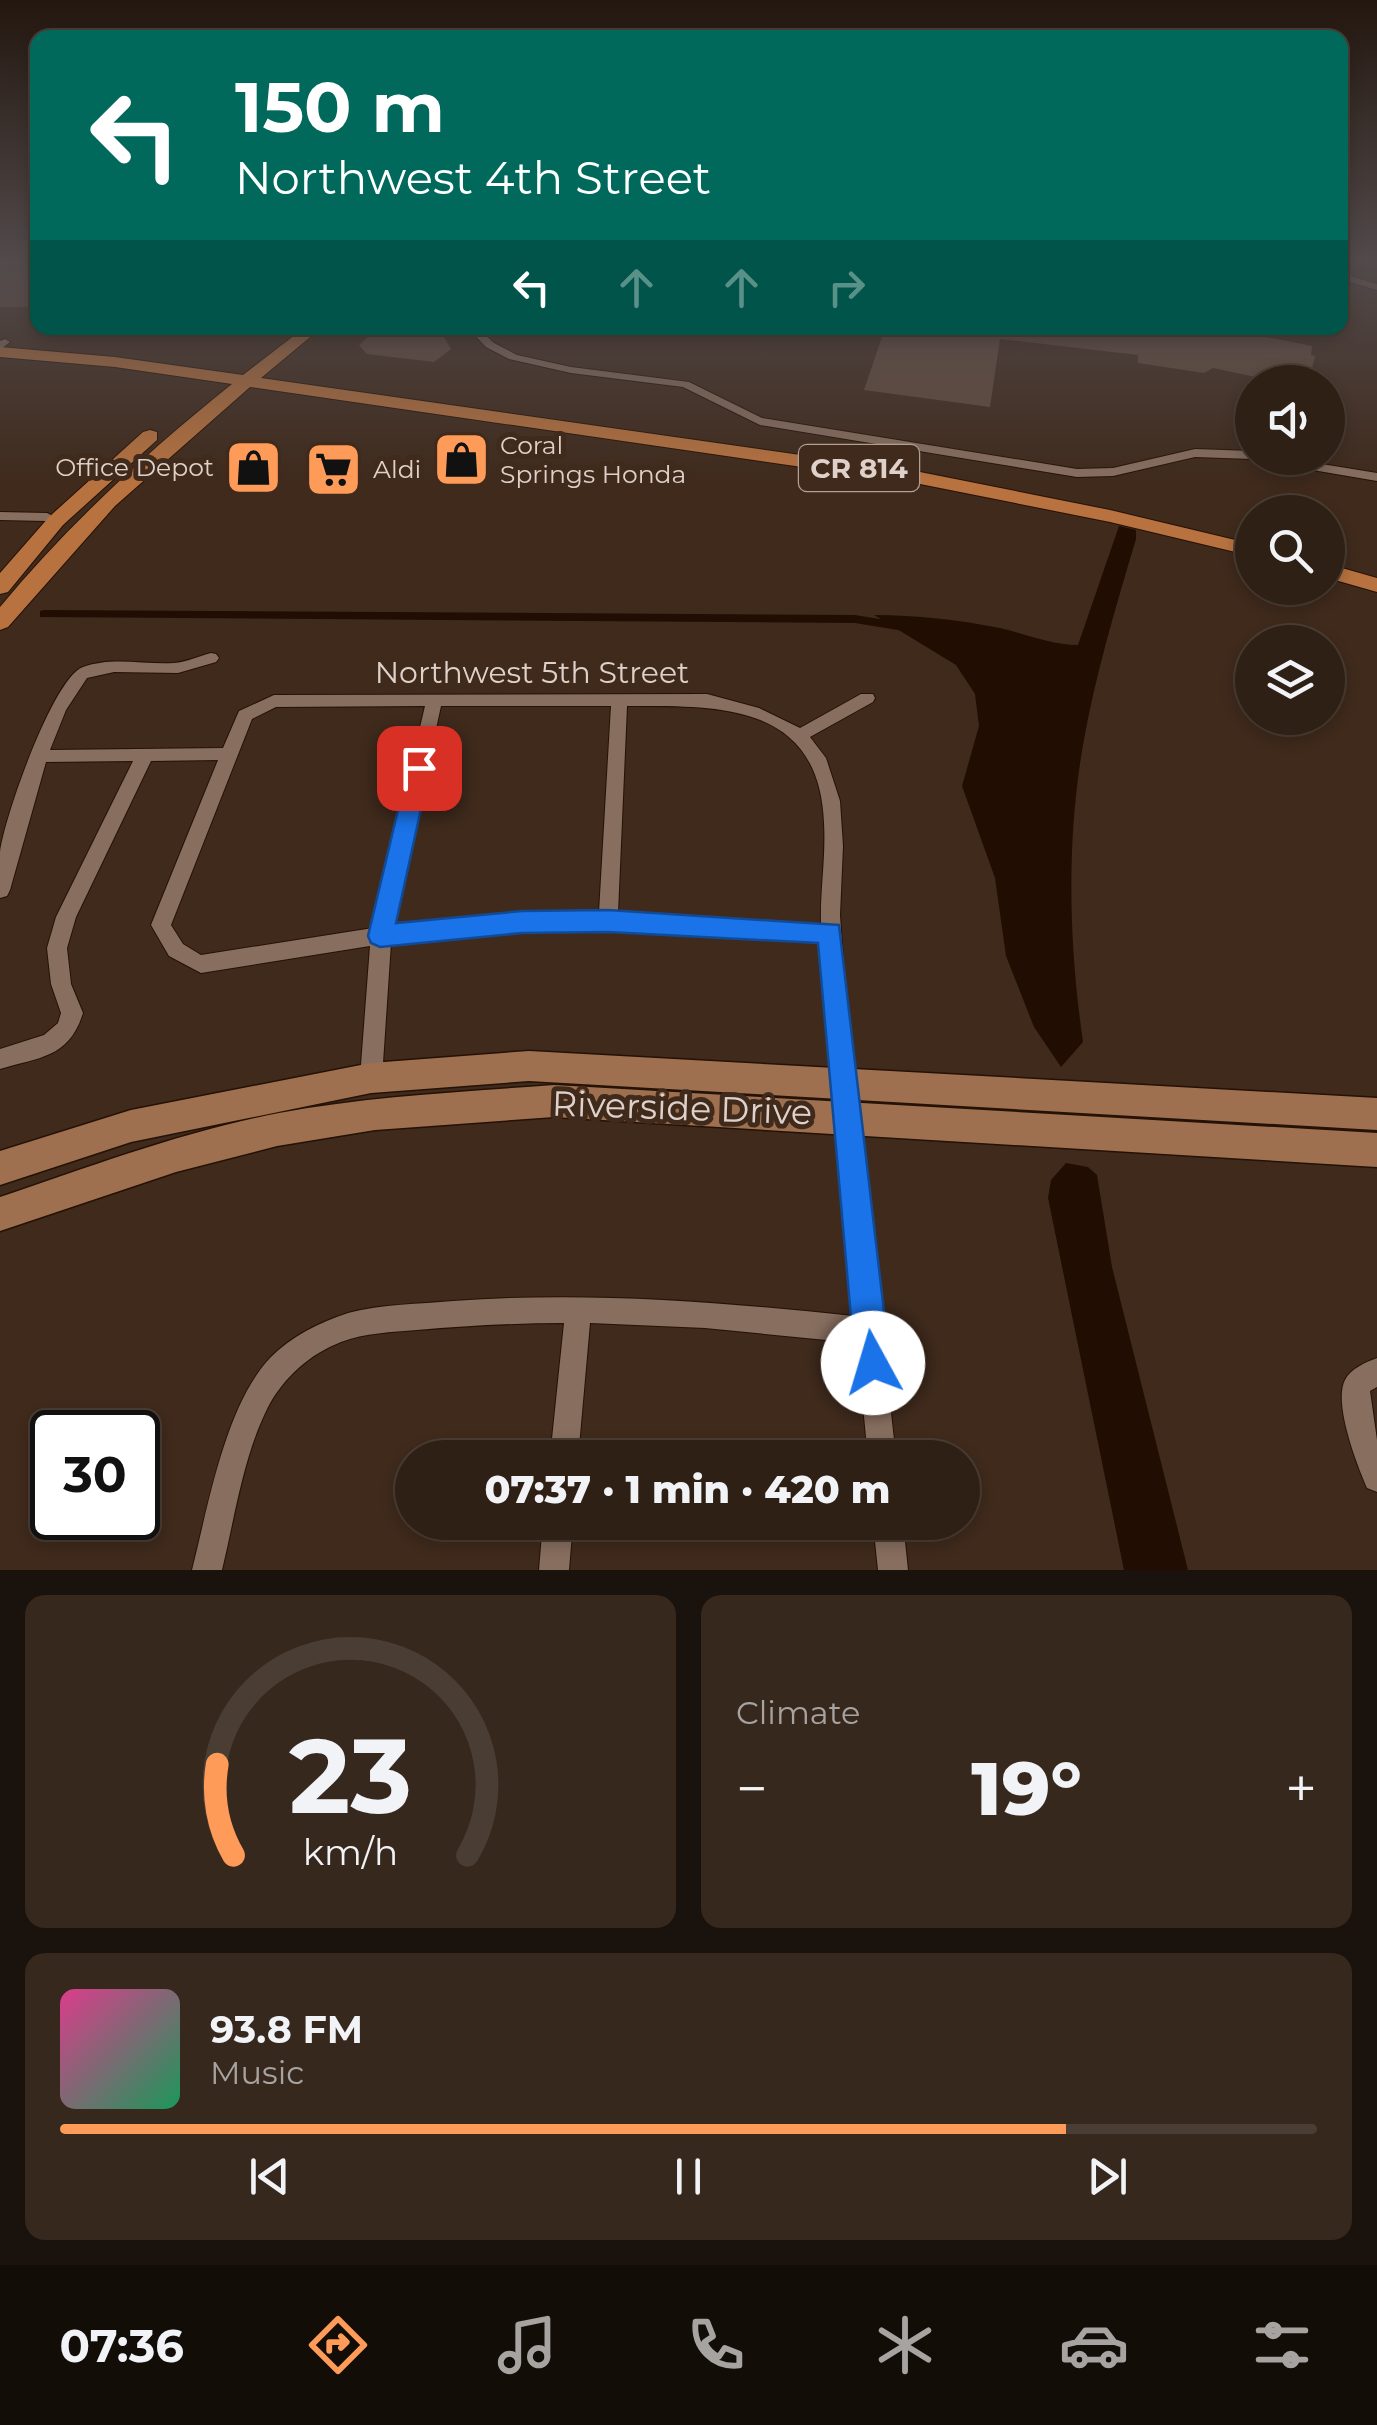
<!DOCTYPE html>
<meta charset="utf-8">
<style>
:root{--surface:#2f2015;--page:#37281e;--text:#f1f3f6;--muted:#a7a3a0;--line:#4a3e34;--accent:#fe9b58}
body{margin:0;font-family:Montserrat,sans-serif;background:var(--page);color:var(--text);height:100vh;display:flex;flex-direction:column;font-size:38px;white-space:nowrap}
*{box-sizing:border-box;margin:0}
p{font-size:32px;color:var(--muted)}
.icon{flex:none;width:55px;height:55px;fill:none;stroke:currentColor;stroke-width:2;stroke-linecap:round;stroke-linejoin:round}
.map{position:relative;height:1570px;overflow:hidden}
.details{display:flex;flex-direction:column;gap:25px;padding:25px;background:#1a120c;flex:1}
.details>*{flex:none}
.top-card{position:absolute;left:30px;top:30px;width:1318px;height:305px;border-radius:20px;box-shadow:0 5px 15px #0003,0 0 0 2px var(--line);background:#00695c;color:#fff;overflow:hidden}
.buttons{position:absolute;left:1235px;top:365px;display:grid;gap:20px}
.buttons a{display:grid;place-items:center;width:110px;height:110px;border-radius:50%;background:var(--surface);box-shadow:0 5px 15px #0003,0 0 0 2px var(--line);font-size:50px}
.speed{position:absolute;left:30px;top:1410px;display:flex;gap:20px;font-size:50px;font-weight:700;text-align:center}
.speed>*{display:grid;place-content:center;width:130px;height:130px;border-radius:50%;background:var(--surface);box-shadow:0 5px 15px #0003,0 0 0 2px var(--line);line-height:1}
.speed .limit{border:5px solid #111;border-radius:15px;background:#fff;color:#111}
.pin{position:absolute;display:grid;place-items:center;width:85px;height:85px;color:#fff;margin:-42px;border-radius:20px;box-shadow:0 5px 15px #0006}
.me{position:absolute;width:110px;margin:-55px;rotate:354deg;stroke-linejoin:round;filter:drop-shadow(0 0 8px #0008)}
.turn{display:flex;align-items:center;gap:35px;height:210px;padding:0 40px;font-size:45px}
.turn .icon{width:130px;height:130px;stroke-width:2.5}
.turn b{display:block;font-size:70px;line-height:85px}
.lanes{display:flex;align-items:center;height:95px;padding:0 40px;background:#0003;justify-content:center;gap:50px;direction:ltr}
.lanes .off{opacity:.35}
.big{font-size:75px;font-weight:800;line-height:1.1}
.details .widget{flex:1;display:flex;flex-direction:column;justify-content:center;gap:15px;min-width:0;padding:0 35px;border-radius:20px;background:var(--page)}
.details .dial{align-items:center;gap:0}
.dial svg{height:260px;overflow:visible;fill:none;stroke:var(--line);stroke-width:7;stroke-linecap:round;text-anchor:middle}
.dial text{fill:var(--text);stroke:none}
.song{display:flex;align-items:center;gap:30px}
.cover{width:120px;height:120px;border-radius:15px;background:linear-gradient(135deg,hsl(330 70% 55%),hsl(150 70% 35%))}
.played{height:10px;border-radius:5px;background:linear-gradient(90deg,var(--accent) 80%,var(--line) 80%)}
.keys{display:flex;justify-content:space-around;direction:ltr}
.heat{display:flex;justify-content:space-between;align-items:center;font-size:55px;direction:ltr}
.details .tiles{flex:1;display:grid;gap:25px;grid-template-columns:1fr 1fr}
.widget:last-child{grid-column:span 2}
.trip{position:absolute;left:395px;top:1440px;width:585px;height:100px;border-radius:50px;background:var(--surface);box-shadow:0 5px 15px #0003,0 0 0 2px var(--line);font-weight:800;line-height:100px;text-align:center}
.dock{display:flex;height:160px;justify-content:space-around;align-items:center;background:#130d08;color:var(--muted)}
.dock .icon{width:70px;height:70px}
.dock .active{color:var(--accent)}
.dock b{font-size:45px;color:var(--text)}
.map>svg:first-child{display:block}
.water{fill:#220d02}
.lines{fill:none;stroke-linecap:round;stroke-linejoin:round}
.canal{fill:#220d02;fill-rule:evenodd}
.building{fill:#624b3c}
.street-casing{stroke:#251206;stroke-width:2}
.secondary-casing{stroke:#251206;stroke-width:3}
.primary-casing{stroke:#251206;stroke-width:2}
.street{fill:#876e5f;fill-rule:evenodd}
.secondary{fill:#9f704f;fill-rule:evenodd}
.primary{fill:#b7723f;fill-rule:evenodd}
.route{fill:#1a73e8;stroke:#114b97;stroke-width:2.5}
.labels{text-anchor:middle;stroke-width:10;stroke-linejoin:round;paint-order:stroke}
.far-poi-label{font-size:25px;fill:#dfd1c9;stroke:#3f2a1c;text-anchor:start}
.shield{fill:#3f2a1c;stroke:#af9f95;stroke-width:2.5}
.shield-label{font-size:28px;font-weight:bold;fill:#dfd1c9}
.street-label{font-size:30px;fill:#dfd1c9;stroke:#3f2a1c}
.near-street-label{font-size:35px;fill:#dfd1c9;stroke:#3f2a1c}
</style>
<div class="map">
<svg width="1377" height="1570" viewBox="0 0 1377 1570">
<rect width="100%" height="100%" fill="#3f2a1c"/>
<!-- water -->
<path class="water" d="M1119,526L1136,530V539C1116,606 1095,676 1083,745C1066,843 1069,945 1083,1042L1061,1067L1034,1027L1006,956L995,878L962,786L979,726L975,694L956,665L874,615C916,615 959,620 1000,628C1026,634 1051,645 1078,645Z
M1066,1163L1088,1167L1097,1175L1112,1267L1188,1570H1124L1048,1198L1051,1180Z"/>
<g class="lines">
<!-- canal -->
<path class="canal" d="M44,610L855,615L904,623L910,627L904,631L855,623L40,617V611Z"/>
</g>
<!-- building -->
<path class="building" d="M0,262H38V301L31,307H0Z
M378,328L441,332L451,349L434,362L367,354L359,345Z
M885,328H1220L1312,346L1311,355L1315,356L1309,382H1279L1213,368L1204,373L1138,363V355L1000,339L990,407L864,390Z"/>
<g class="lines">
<defs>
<path id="street" d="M1340,273L1377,284V290L1340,279Z
M468,328H478L494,343L517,355L571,367L689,382L762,418L1077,469L1113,468L1195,449L1252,451V458H1256L1252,459L1195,457L1113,476L1077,477L760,425L683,387L571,373L509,359L486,347Z
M5,339L10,342L0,350V341Z
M1260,458H1285L1377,473V481L1266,462Z
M0,512L47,513L63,521L56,525L45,521L0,520Z
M211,653L216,654L219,658L216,662L178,673L114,672L87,678L66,710L50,750L223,748L239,711L274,695L707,694L759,708L800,728L861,694H873L875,698L873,702L810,737L826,758L840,801L843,846L840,915L846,1002L896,1458H868L857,1343L705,1328L590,1323L578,1458H550L564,1323C515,1323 466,1326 417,1330C392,1332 365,1333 341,1342C310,1354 284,1377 268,1407C243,1457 235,1516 222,1570H192C208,1507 225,1406 270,1358C290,1337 320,1322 348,1313C382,1304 419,1304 453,1301C587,1291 721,1302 854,1316L821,941C675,932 537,923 391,943L382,1078L379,1085L371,1089L363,1085L360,1078L370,946L201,973L169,956L151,925L218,760L151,761L76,917L67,948L71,984L83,1013C69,1058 40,1057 0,1069V1049L44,1035L58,1023L61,1013L51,984L47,948L56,917L133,761L46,762L10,890L7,896L0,898C0,883 0,867 0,852C4,818 53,678 83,667C113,656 144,665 174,663C187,662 199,656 211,653ZM425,706L373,928L201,955L183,944L171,925L252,719L276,707ZM441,706H611L599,912L518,914L393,926ZM627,706C719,706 819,702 824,823C826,857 820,890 821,924L618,913Z
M1377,1358V1387L1370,1391L1377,1440V1492L1367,1488C1357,1465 1333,1403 1345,1380C1350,1369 1366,1362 1377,1358Z
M543,1522H573L569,1570H539Z
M873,1522H903L908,1570H878Z"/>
<path id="secondary" d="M529,1051L1377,1098V1130L529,1081L371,1093L131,1142L0,1185V1151L131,1110L371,1063Z
M554,1085L1377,1133V1167L554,1117L375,1130L277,1146L176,1172L0,1231V1197C92,1166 184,1131 279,1113C370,1096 462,1092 554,1085Z"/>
<path id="primary" d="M304,328H321L261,378L920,472L1110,510L1252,544V556L1110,522L920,484L250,387L115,506L8,627L0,630V607C69,524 148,451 232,384L115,367L0,357V347L115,357L243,375Z
M150,430L157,432V440L63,525L8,592L0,594V573L49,517L143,432Z
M1328,564L1377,578V592L1328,578Z"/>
</defs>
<!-- street casing -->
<use href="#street" class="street-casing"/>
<!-- secondary casing -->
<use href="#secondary" class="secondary-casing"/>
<!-- primary casing -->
<use href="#primary" class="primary-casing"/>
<!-- street -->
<use href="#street" class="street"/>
<!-- secondary -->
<use href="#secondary" class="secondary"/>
<!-- primary -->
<use href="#primary" class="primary"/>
</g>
<!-- sky -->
<linearGradient id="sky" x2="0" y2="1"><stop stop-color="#23170f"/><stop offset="0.54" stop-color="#524a4b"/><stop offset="1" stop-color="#524a4b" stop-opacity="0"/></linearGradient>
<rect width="1377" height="482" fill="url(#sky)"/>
<!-- route -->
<path class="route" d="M419,760L430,768L396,923L522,911L608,910L839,925L890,1363L885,1375L873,1380L860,1375L855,1363L818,943L608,932L522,933L380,947L371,943L368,936L408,768Z"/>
<!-- icons -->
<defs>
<symbol id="shop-square" viewBox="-11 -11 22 22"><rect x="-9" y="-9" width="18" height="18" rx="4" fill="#fe9b58" stroke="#3f2a1c"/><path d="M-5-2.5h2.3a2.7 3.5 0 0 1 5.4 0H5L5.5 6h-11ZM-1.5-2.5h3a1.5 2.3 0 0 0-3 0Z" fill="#111"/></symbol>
<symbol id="supermarket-square" viewBox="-11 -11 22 22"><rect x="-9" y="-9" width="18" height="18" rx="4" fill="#fe9b58" stroke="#3f2a1c"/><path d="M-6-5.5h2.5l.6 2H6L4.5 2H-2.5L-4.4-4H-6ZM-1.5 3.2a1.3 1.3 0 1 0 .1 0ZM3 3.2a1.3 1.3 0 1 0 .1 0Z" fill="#111"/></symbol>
</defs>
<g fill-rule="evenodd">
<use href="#shop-square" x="430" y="428" width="63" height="63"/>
<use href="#shop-square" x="222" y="436" width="63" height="63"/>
<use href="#supermarket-square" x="302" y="438" width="63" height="63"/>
</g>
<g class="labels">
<!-- far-poi labels -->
<g class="far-poi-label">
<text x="500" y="454">Coral<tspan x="500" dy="29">Springs Honda</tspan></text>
<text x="214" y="476" text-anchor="end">Office Depot</text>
<text x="373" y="478">Aldi</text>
</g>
<!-- shield labels -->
<rect class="shield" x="799" y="445" width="120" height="46" rx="8"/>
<g class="shield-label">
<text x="859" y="478">CR 814</text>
</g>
<!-- street labels -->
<g class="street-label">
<text x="532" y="683">Northwest 5th Street</text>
</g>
<!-- near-street labels -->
<g class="near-street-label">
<text transform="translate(682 1108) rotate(2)" y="12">Riverside Drive</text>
</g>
</g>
</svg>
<div class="buttons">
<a><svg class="icon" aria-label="sound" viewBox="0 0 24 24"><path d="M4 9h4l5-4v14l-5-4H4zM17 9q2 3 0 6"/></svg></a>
<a><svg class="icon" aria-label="search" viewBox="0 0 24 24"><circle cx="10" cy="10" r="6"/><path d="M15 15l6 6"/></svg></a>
<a><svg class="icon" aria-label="layers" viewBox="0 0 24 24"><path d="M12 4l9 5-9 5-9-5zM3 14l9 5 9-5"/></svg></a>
</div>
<div class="speed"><div class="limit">30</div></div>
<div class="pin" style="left:419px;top:768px;background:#d93025"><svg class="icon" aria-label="arrive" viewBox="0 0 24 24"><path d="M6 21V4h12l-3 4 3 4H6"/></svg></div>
<svg class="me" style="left:873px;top:1363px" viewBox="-20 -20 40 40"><circle r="19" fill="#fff"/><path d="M0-13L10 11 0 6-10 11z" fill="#1a73e8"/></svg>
<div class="trip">07:37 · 1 min · 420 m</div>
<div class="top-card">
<div class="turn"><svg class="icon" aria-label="left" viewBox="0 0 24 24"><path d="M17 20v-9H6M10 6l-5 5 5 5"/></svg><div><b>150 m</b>Northwest 4th Street</div></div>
<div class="lanes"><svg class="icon" aria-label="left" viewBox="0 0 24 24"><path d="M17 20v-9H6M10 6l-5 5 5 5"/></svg><svg class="icon off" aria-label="ahead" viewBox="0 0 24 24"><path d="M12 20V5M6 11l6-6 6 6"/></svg><svg class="icon off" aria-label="ahead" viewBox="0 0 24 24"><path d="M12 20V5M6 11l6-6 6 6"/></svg><svg class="icon off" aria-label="right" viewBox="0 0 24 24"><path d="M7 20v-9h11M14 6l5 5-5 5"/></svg></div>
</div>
</div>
<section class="details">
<div class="tiles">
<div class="widget dial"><svg viewBox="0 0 100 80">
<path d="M14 69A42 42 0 1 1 86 69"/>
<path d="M14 69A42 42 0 0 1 9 41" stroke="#fe9b58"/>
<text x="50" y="56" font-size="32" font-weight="700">23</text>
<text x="50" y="72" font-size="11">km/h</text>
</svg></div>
<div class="widget"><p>Climate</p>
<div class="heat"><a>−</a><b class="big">19°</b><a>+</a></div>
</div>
<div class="widget">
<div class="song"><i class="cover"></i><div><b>93.8 FM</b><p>Music</p></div></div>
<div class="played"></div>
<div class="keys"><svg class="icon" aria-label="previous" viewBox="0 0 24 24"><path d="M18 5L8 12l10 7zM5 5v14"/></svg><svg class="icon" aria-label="pause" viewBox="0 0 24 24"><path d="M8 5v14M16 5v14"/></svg><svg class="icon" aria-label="next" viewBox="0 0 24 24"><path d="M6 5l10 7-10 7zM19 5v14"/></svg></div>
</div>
</div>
</section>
<nav class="dock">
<b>07:36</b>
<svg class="icon active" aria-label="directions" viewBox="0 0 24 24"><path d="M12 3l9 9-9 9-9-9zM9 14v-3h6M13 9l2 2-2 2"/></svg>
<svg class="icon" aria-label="music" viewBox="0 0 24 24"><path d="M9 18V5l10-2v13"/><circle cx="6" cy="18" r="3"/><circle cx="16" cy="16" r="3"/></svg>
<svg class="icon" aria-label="phone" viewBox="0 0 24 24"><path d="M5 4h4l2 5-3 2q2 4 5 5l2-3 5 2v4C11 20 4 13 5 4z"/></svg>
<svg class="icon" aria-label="climate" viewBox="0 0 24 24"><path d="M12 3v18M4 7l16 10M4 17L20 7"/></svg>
<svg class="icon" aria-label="car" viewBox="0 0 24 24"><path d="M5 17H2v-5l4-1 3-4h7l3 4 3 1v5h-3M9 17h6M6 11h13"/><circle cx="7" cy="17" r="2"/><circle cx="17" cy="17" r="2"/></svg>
<svg class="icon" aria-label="filters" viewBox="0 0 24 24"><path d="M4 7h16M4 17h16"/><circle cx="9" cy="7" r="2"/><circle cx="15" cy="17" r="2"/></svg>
</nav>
